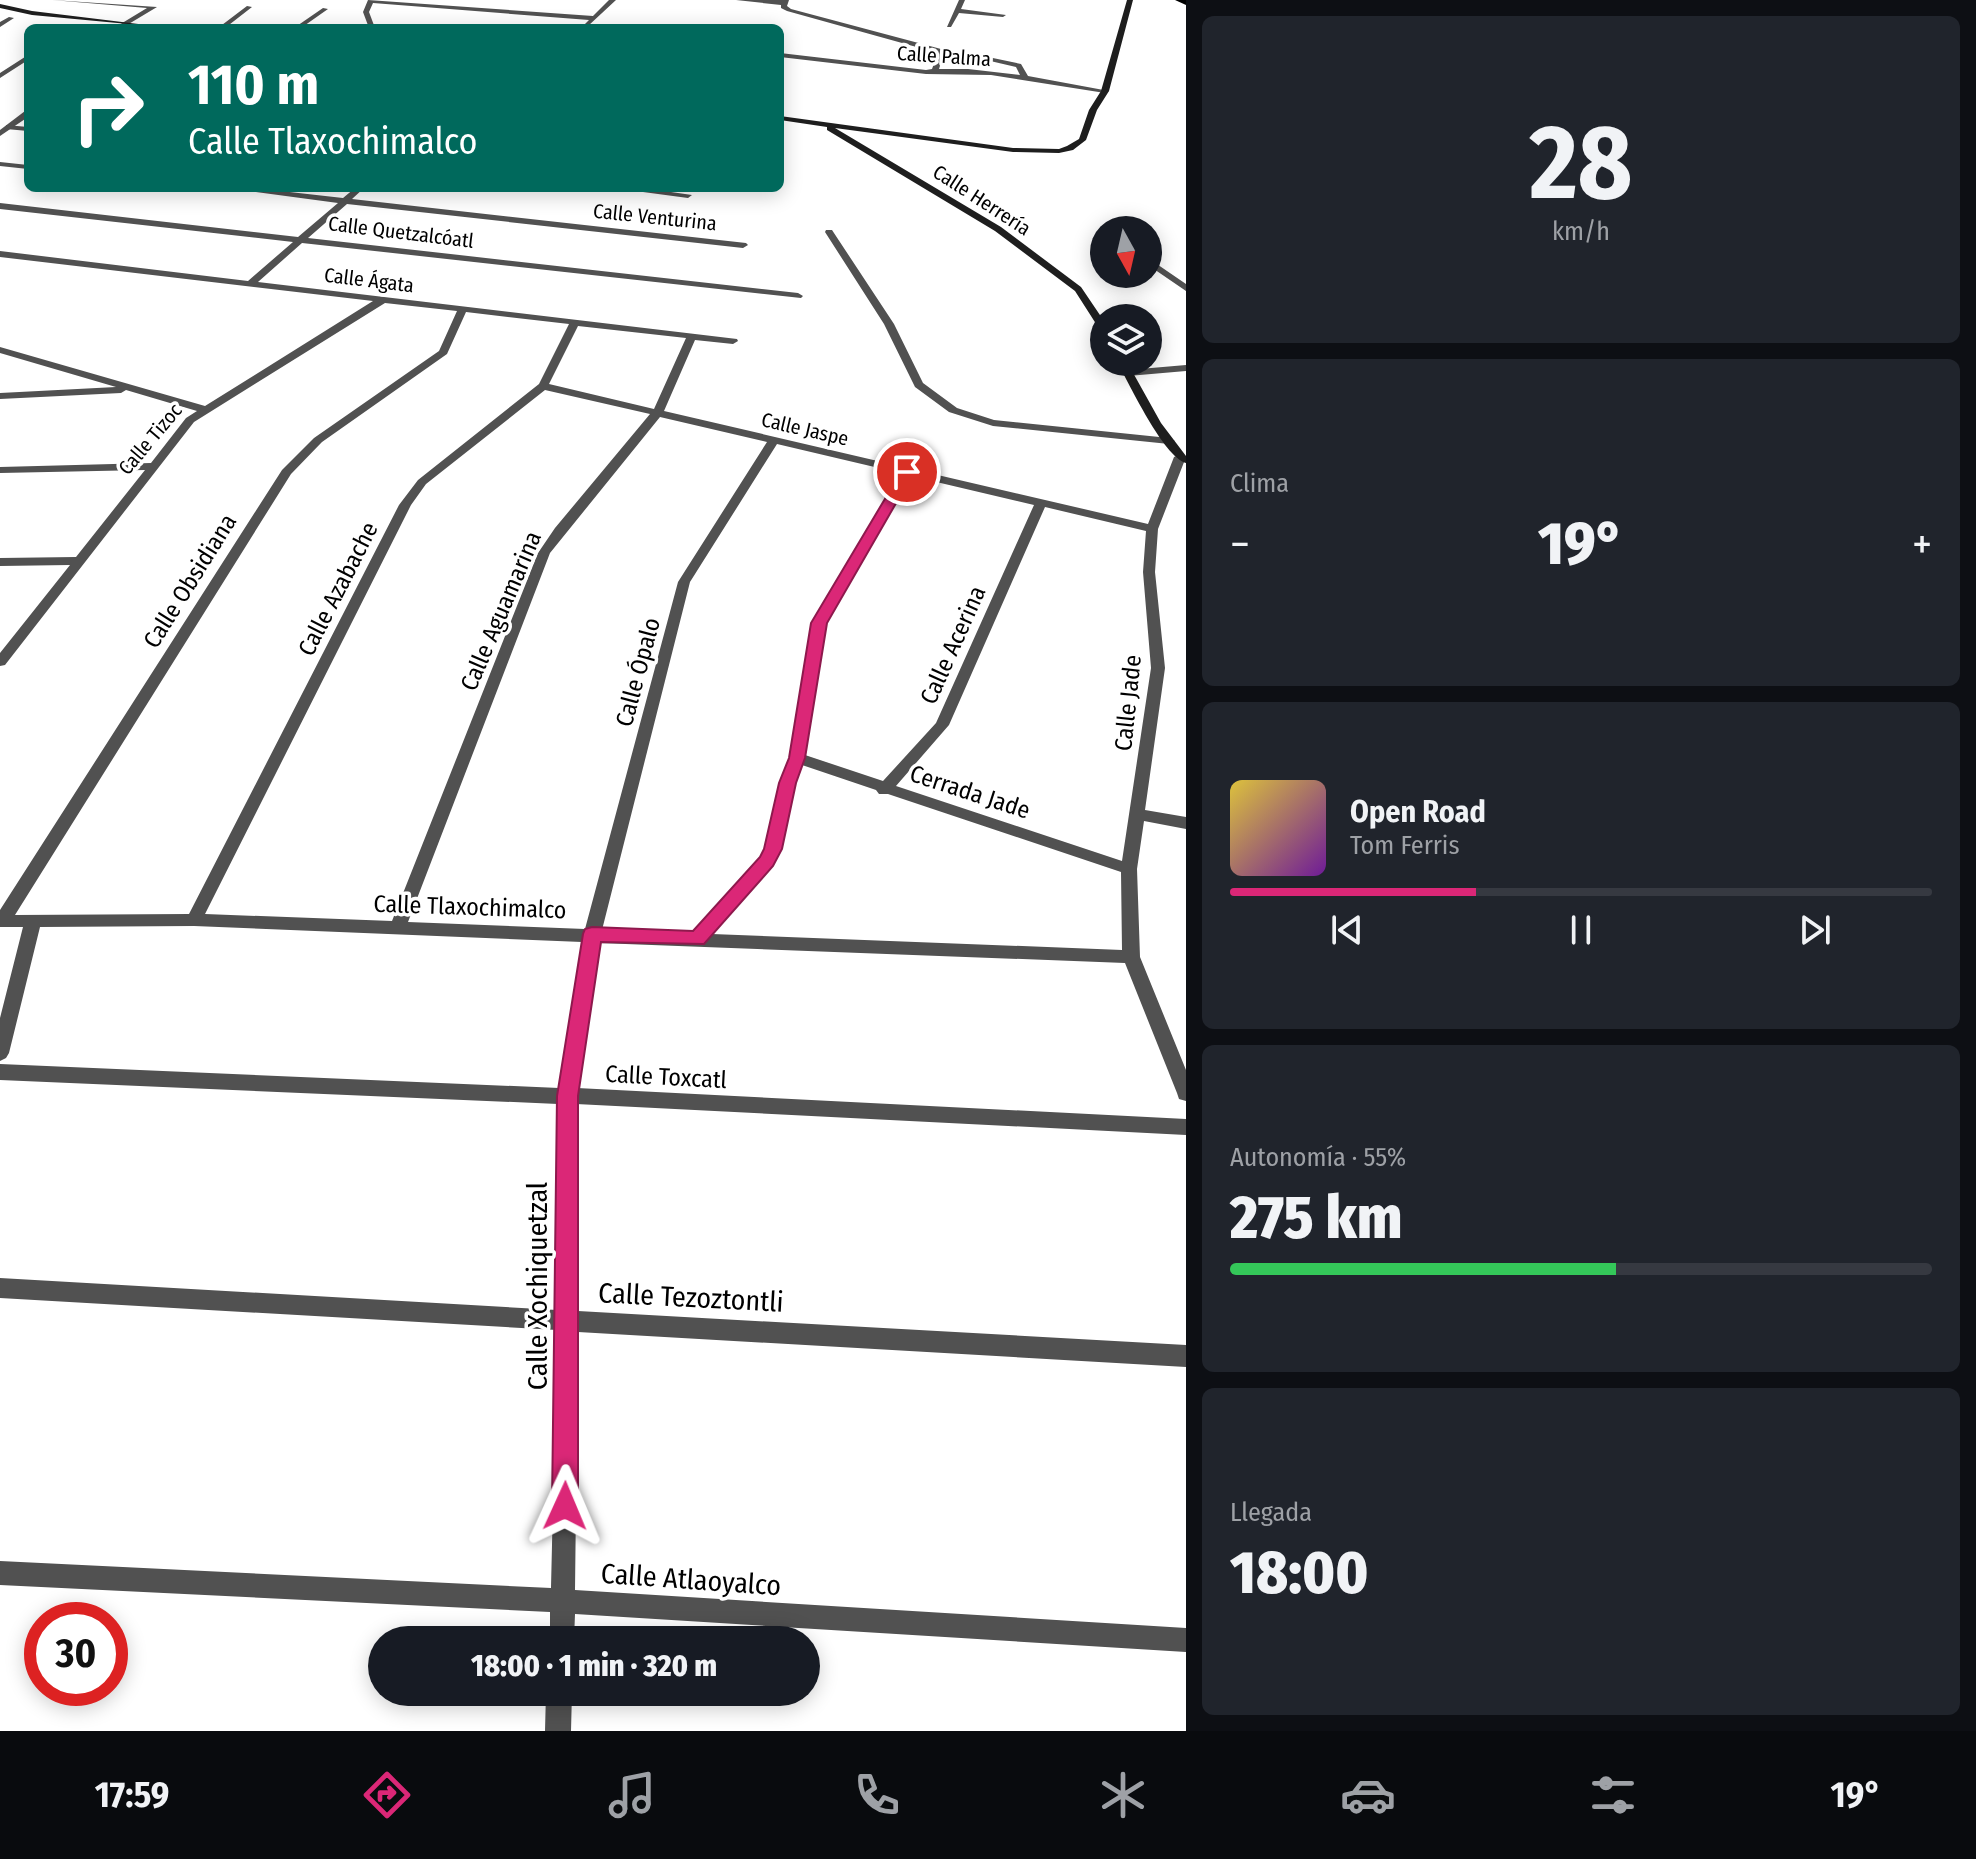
<!DOCTYPE html>
<html lang="es">
<meta charset="utf-8">
<style>
:root{--surface:#171b24;--page:#20242c;--text:#f1f3f6;--muted:#9ea1a6;--line:#363941;--accent:#db2777}
body{margin:0;font-family:"Fira Sans Condensed",sans-serif;background:var(--page);color:var(--text);height:100vh;display:flex;flex-direction:column;font-size:30px;white-space:nowrap}
*{box-sizing:border-box;margin:0}
p{font-size:26px;color:var(--muted)}
.icon{flex:none;width:44px;height:44px;fill:none;stroke:currentColor;stroke-width:2;stroke-linecap:round;stroke-linejoin:round}
.map{position:relative;flex:1;overflow:hidden}
.panel{display:flex;flex-direction:column;gap:16px;padding:16px;background:#0d0f14;width:790px}
.panel>*{flex:none}
.banner{position:absolute;left:24px;top:24px;width:760px;height:168px;border-radius:12px;box-shadow:0 4px 20px #0003;background:#00695c;color:#fff;overflow:hidden}
.needle{width:52px;rotate:172deg}
.controls{position:absolute;left:1090px;top:216px;display:grid;gap:16px}
.controls a{display:grid;place-items:center;width:72px;height:72px;border-radius:50%;background:var(--surface);box-shadow:0 4px 20px #0003;font-size:40px}
.speed{position:absolute;left:24px;top:1602px;display:flex;gap:16px;font-size:40px;font-weight:700;text-align:center}
.speed>*{display:grid;place-content:center;width:104px;height:104px;border-radius:50%;background:var(--surface);box-shadow:0 4px 20px #0003;line-height:1}
.speed .limit{border:12px solid #d22;background:#fff;color:#111}
.pin{position:absolute;display:grid;place-items:center;width:68px;height:68px;color:#fff;margin:-34px;border:4px solid #fff;border-radius:50%;box-shadow:0 2px 8px #0007}
.me{position:absolute;width:88px;margin:-44px;rotate:1deg;stroke-linejoin:round;filter:drop-shadow(0 0 6px #0008)}
.turn{display:flex;align-items:center;gap:28px;height:168px;padding:0 32px;font-size:36px}
.turn .icon{width:104px;height:104px;stroke-width:2.5}
.turn b{display:block;font-size:56px;line-height:68px}
.big{font-size:60px;font-weight:800;line-height:1.1}
.panel .tile{flex:1;display:flex;flex-direction:column;justify-content:center;gap:12px;min-width:0;padding:0 28px;border-radius:12px;background:var(--page)}
.panel .dial{align-items:center;gap:0}
.dial b{font-size:104px;line-height:1}
.song{display:flex;align-items:center;gap:24px}
.cover{width:96px;height:96px;border-radius:12px;background:linear-gradient(135deg,hsl(50 70% 55%),hsl(280 70% 35%))}
.played{height:8px;border-radius:4px;background:linear-gradient(90deg,var(--accent) 35%,var(--line) 35%)}
.keys{display:flex;justify-content:space-around;direction:ltr}
.heat{display:flex;justify-content:space-between;align-items:center;font-size:44px;direction:ltr}
.charge{height:12px;border-radius:6px;background:linear-gradient(90deg,#34c759 55%,var(--line) 0)}
.trip{position:absolute;left:368px;top:1626px;width:452px;height:80px;border-radius:40px;background:var(--surface);box-shadow:0 4px 20px #0003;font-weight:800;line-height:80px;text-align:center}
.tab-bar{display:flex;height:128px;justify-content:space-around;align-items:center;background:#090b0e;color:var(--muted)}
.tab-bar .icon{width:56px;height:56px}
.tab-bar .selected{color:var(--accent)}
.tab-bar b{font-size:36px;color:var(--text)}
main{display:flex;flex:1;min-height:0}
.map>svg:first-child{display:block}
.lines{fill:none;stroke-linecap:round;stroke-linejoin:round}
.service{fill:#515151;fill-rule:evenodd}
.minor{fill:#515151;fill-rule:evenodd}
.tertiary{fill:#515151;fill-rule:evenodd}
.secondary{fill:#1e1e1e;fill-rule:evenodd}
.primary{fill:#000;fill-rule:evenodd}
.route{fill:#db2777;stroke:#8e194d;stroke-width:2}
.labels{text-anchor:middle;stroke-width:7;stroke-linejoin:round;paint-order:stroke}
.far-street-label{font-size:20px;fill:#000;stroke:#fff}
.street-label{font-size:24px;fill:#000;stroke:#fff}
.near-street-label{font-size:28px;fill:#000;stroke:#fff}
</style>
<main>
<div class="map">
<svg width="1186" height="1731" viewBox="0 0 1186 1731">
<rect width="100%" height="100%" fill="#fff"/>
<g class="lines">
<!-- service -->
<path class="service" d="M826,230H832L894,324L923,383L957,408L994,420L1169,438L1175,441L1169,444L993,426L949,412L915,387L884,324L825,232Z
M1148,258L1186,284V291L1148,265Z
M1186,365V371L1128,376L1123,373L1128,370Z"/>
<!-- minor -->
<path class="minor" d="M52,0L157,7L122,28H114L147,8Z
M368,0L593,16L609,0H616L588,26L585,24L589,20L373,3L369,12L375,28H369L363,12Z
M736,0H789L787,6L791,9L941,49L944,53L939,69H968L1020,75L1016,67L986,60L988,57L1021,64L1028,76L1109,91L1105,93L991,75L926,74L780,57V53L926,70L932,69L938,53L787,11L781,8V5Z
M959,0H965L961,9L1006,15L1003,17L959,13L951,27H947Z
M247,6L252,7L225,28H218Z
M323,8L328,9L301,28H294Z
M9,17L14,18L0,27V22Z
M74,24L77,26L75,28H68Z
M28,55V60L0,78V73Z
M6,125L28,127V131L6,129Z
M0,162L28,165V169L0,166Z
M226,188H253L343,198L355,188H364L352,199L746,243L748,245L743,248L347,204L308,238L798,293L803,296L801,298L302,243L258,282L737,339L738,341L733,344L695,340L664,411L1148,524L1174,457L1180,454L1186,457L1158,529L1155,572L1165,668L1145,810L1186,817V829L1144,821L1137,869L1140,957L1186,1070V1101L1179,1099L1177,1093L1125,963L599,943L577,1088L1186,1119V1135L576,1104L578,1311L1186,1345V1367L578,1332L575,1590L1186,1628V1652L575,1614L574,1640H550V1612L0,1585V1561L551,1588L557,1330L0,1298V1278L557,1310L558,1104L0,1080V1064L559,1088L582,942L194,926L40,927L9,1053L6,1058L0,1061V1018L23,927H0V910L282,470L314,438L439,351L457,311L385,303L194,422L5,665L0,666V653L70,565L0,566V558L76,557L145,470L0,473V467L151,463L186,418L197,411L126,390L121,393L0,399V393L116,387L0,353V347L205,406L373,301L0,257V251L248,281L293,242L0,209V203L298,237L338,203ZM466,312L569,324L539,384L418,480L399,505L189,914L15,915L291,474L322,442L447,354ZM578,326L686,338L654,409L549,384ZM545,390L650,414L555,528L538,553L392,921L205,914L411,505L426,484ZM660,417L767,442L678,582L585,929L408,922L550,553ZM777,444L900,473L812,623L790,758L779,783L765,849L761,857L692,933L602,930L690,582ZM911,476L1034,505L936,723L883,781L805,755L826,623ZM1045,507L1146,531L1143,572L1151,668L1122,861L896,786L949,725ZM802,765L876,790L879,794H888L1121,872L1122,950L712,934L775,861C790,831 789,796 802,765Z
M613,188H643L692,195L688,198Z
M546,1692H572L571,1731H545Z"/>
<!-- tertiary -->
<path class="tertiary" d="M25,111H28V117L0,136V130Z"/>
<!-- secondary -->
<path class="secondary" d="M1127,0H1133L1109,91L1097,110L1086,140L1073,150L1059,153L1013,152L835,128L1001,227L1081,287L1104,321V331L1100,330L1075,291L995,231L827,130V127L780,120V116L1013,148L1059,149L1067,146L1079,139L1089,110L1101,91Z
M0,4L32,11L171,28L32,15L0,8Z
M1117,362H1127L1161,423L1186,456V463C1163,456 1130,385 1117,362Z"/>
<!-- primary -->
<path class="primary" d="M1175,0H1186V5Z"/>
</g>
<!-- route -->
<path class="route" d="M907,468L914,472L827,623L805,758L796,783L782,849L773,866L704,944L601,942L578,1096V1506L574,1516L565,1520L556,1516L552,1506L557,1096L583,934L585,929L592,927L693,931L760,857L764,849L779,783L789,758L811,623L901,472Z"/>
<g class="labels">
<!-- far-street labels -->
<g class="far-street-label">
<text transform="translate(944 56) rotate(4)" y="7">Calle Palma</text>
<text transform="translate(982 200) rotate(33)" y="7">Calle Herrería</text>
<text transform="translate(655 217) rotate(6)" y="7">Calle Venturina</text>
<text transform="translate(401 232) rotate(7)" y="7">Calle Quetzalcóatl</text>
<text transform="translate(369 280) rotate(7)" y="7">Calle Ágata</text>
<text transform="translate(805 429) rotate(13)" y="7">Calle Jaspe</text>
<text transform="translate(150 439) rotate(-50)" y="7">Calle Tizoc</text>
</g>
<!-- street labels -->
<g class="street-label">
<text transform="translate(190 581) rotate(-58)" y="8">Calle Obsidiana</text>
<text transform="translate(338 589) rotate(-63)" y="8">Calle Azabache</text>
<text transform="translate(501 611) rotate(-67)" y="8">Calle Aguamarina</text>
<text transform="translate(953 645) rotate(-66)" y="8">Calle Acerina</text>
<text transform="translate(638 672) rotate(-75)" y="8">Calle Ópalo</text>
<text transform="translate(1128 703) rotate(-84)" y="8">Calle Jade</text>
<text transform="translate(970 792) rotate(18)" y="8">Cerrada Jade</text>
<text transform="translate(470 907) rotate(2)" y="8">Calle Tlaxochimalco</text>
<text transform="translate(666 1077) rotate(3)" y="8">Calle Toxcatl</text>
</g>
<!-- near-street labels -->
<g class="near-street-label">
<text transform="translate(537 1286) rotate(-90)" y="10">Calle Xochiquetzal</text>
<text transform="translate(691 1297) rotate(3)" y="10">Calle Tezoztontli</text>
<text transform="translate(691 1579) rotate(4)" y="10">Calle Atlaoyalco</text>
</g>
</g>
</svg>
<div class="controls">
<a><svg class="needle" viewBox="-14 -14 28 28"><path d="M0-13l5 13h-10z" fill="#e53935"/><path d="M0 13l5-13h-10z" fill="#9ea1a6"/></svg></a>
<a><svg class="icon" aria-label="layers" viewBox="0 0 24 24"><path d="M12 4l9 5-9 5-9-5zM3 14l9 5 9-5"/></svg></a>
</div>
<div class="speed"><div class="limit">30</div></div>
<div class="pin" style="left:907px;top:472px;background:#d93025"><svg class="icon" aria-label="arrive" viewBox="0 0 24 24"><path d="M6 21V4h12l-3 4 3 4H6"/></svg></div>
<svg class="me" style="left:565px;top:1506px" viewBox="-20 -20 40 40"><path d="M0-17L14 15 0 8-14 15z" fill="#db2777" stroke="#fff" stroke-width="4"/></svg>
<div class="trip">18:00 · 1 min · 320 m</div>
<div class="banner">
<div class="turn"><svg class="icon" aria-label="right" viewBox="0 0 24 24"><path d="M7 20v-9h11M14 6l5 5-5 5"/></svg><div><b>110 m</b>Calle Tlaxochimalco</div></div>
</div>
</div>
<section class="panel">
<div class="tile dial"><b>28</b><p>km/h</p></div>
<div class="tile"><p>Clima</p>
<div class="heat"><a>−</a><b class="big">19°</b><a>+</a></div>
</div>
<div class="tile">
<div class="song"><i class="cover"></i><div><b>Open Road</b><p>Tom Ferris</p></div></div>
<div class="played"></div>
<div class="keys"><svg class="icon" aria-label="previous" viewBox="0 0 24 24"><path d="M18 5L8 12l10 7zM5 5v14"/></svg><svg class="icon" aria-label="pause" viewBox="0 0 24 24"><path d="M8 5v14M16 5v14"/></svg><svg class="icon" aria-label="next" viewBox="0 0 24 24"><path d="M6 5l10 7-10 7zM19 5v14"/></svg></div>
</div>
<div class="tile"><p>Autonomía · 55%</p><b class="big">275 km</b><div class="charge"></div></div>
<div class="tile"><p>Llegada</p><b class="big">18:00</b></div>
</section>
</main>
<nav class="tab-bar">
<b>17:59</b>
<svg class="icon selected" aria-label="directions" viewBox="0 0 24 24"><path d="M12 3l9 9-9 9-9-9zM9 14v-3h6M13 9l2 2-2 2"/></svg>
<svg class="icon" aria-label="music" viewBox="0 0 24 24"><path d="M9 18V5l10-2v13"/><circle cx="6" cy="18" r="3"/><circle cx="16" cy="16" r="3"/></svg>
<svg class="icon" aria-label="phone" viewBox="0 0 24 24"><path d="M5 4h4l2 5-3 2q2 4 5 5l2-3 5 2v4C11 20 4 13 5 4z"/></svg>
<svg class="icon" aria-label="climate" viewBox="0 0 24 24"><path d="M12 3v18M4 7l16 10M4 17L20 7"/></svg>
<svg class="icon" aria-label="car" viewBox="0 0 24 24"><path d="M5 17H2v-5l4-1 3-4h7l3 4 3 1v5h-3M9 17h6M6 11h13"/><circle cx="7" cy="17" r="2"/><circle cx="17" cy="17" r="2"/></svg>
<svg class="icon" aria-label="filters" viewBox="0 0 24 24"><path d="M4 7h16M4 17h16"/><circle cx="9" cy="7" r="2"/><circle cx="15" cy="17" r="2"/></svg>
<b>19°</b>
</nav>
